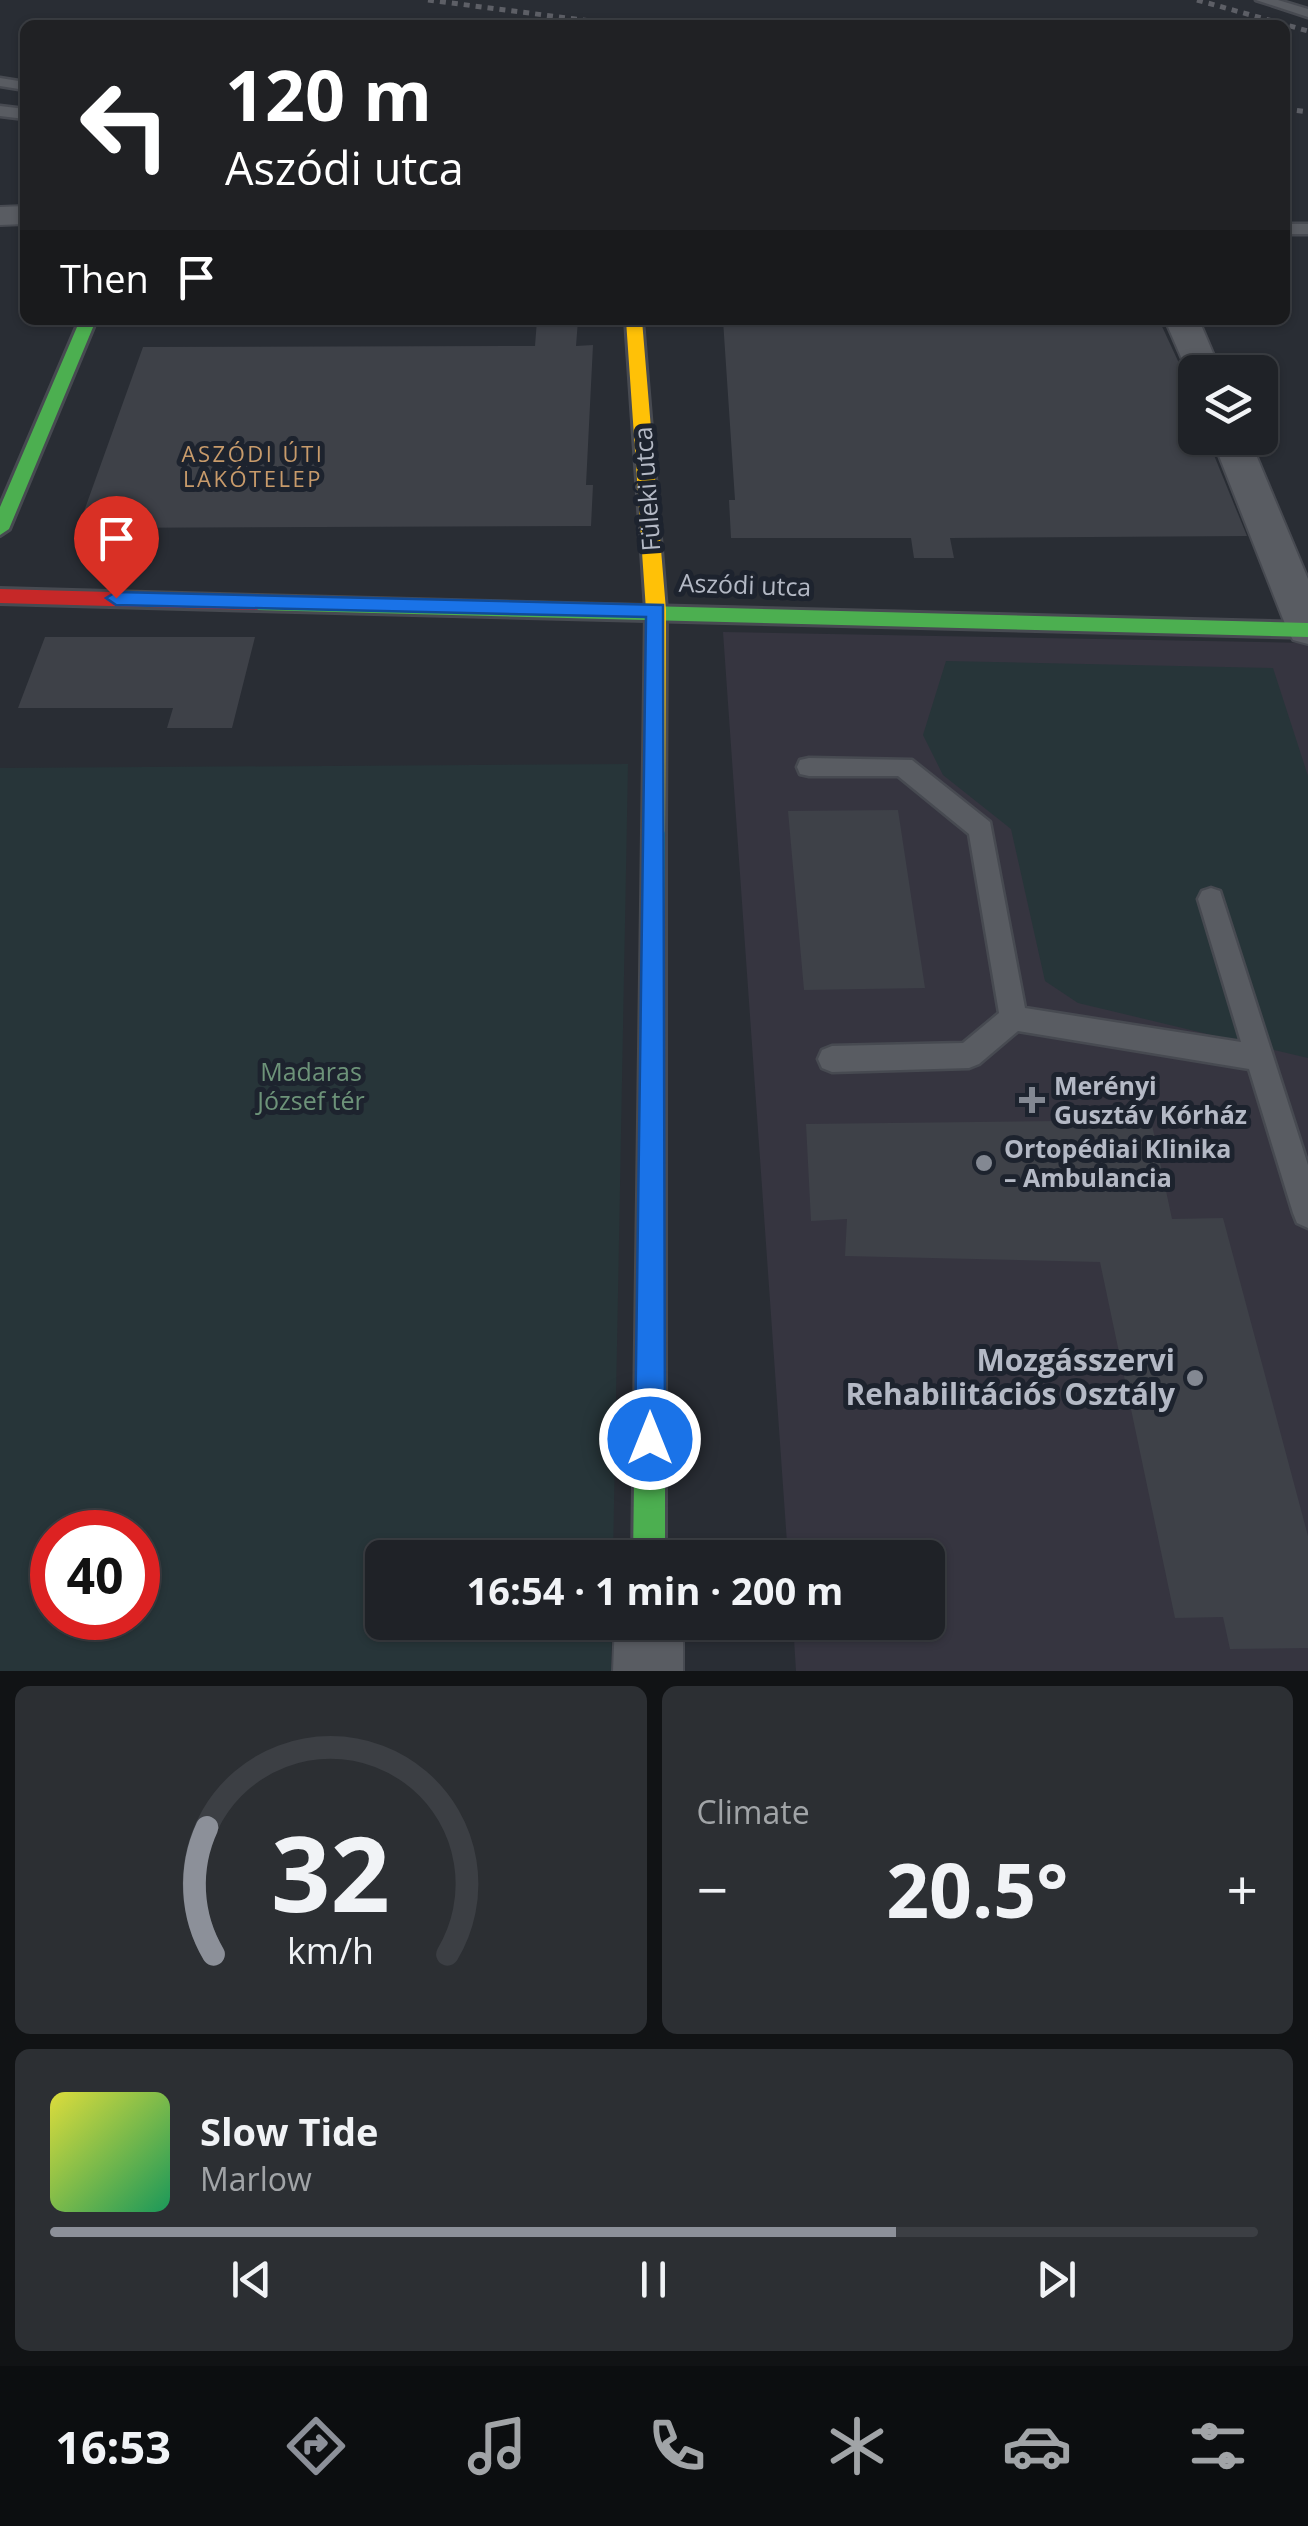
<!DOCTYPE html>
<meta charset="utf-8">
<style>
:root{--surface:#1f2227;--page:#2c2f33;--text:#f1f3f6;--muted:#a1a4a7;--line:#3c3f44;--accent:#8c9099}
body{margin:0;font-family:"Open Sans",sans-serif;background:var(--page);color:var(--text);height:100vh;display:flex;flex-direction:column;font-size:38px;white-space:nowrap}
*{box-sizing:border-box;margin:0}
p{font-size:32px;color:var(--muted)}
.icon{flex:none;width:55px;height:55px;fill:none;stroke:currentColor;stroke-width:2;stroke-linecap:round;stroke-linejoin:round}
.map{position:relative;height:1671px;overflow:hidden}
.details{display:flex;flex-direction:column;gap:15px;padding:15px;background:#111315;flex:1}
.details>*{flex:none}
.hud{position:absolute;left:20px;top:20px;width:1270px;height:305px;border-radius:15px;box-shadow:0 2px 8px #0004,0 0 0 2px var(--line);background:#202124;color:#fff;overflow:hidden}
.fabs{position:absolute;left:1178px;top:355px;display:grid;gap:20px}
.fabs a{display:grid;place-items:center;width:100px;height:100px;border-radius:15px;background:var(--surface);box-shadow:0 2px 8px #0004,0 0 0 2px var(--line);font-size:50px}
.speed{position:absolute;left:30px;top:1510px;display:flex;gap:20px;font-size:50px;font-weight:700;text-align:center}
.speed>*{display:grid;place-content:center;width:130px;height:130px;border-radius:50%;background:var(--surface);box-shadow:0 2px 8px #0004,0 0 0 2px var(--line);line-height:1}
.speed .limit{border:15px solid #d22;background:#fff;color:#111}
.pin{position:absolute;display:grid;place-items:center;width:85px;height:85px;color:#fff;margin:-102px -42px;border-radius:50% 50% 50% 0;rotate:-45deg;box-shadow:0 0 10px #0007}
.pin .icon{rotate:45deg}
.me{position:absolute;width:110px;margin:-55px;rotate:0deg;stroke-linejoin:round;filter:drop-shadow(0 0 8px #0008)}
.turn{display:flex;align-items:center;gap:35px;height:210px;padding:0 40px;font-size:45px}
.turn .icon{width:130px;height:130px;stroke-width:2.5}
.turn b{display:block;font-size:70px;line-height:85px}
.then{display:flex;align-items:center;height:95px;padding:0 40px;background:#0003;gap:20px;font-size:38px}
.big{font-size:75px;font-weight:700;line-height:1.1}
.details .card{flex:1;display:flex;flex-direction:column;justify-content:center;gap:15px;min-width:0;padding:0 35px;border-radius:15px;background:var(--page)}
.details .dial{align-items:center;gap:0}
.dial svg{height:260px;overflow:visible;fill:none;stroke:var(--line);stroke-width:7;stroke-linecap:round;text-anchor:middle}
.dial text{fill:var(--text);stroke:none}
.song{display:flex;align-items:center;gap:30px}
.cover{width:120px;height:120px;border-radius:15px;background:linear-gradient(135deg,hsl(60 70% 55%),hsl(150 70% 35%))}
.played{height:10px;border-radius:5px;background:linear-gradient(90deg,var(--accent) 70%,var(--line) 70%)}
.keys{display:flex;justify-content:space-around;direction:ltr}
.heat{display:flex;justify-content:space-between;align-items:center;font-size:55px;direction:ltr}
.details .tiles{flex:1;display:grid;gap:15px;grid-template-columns:1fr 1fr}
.card:last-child{grid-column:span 2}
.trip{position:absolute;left:365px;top:1540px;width:580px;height:100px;border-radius:15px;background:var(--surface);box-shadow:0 2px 8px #0004,0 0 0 2px var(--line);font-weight:700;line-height:100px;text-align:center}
.dock{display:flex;height:160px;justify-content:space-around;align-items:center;background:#0c0e10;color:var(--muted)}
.dock .icon{width:70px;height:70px}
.dock .selected{color:var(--accent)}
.dock b{font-size:45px;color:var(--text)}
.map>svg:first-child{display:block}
.medical{fill:#363540}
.green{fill:#273539;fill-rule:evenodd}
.building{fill:#3e4148}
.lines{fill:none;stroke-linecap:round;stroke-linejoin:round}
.lane-casing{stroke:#474a51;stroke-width:5}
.street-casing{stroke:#474a51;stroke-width:4}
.fast-casing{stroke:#474a51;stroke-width:6}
.slow-casing{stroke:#474a51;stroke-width:6}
.jam-casing{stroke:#474a51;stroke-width:6}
.lane{fill:#595c62;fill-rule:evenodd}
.street{fill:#595c62;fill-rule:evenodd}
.fast{fill:#4caf50;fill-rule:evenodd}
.slow{fill:#ffc107;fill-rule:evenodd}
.jam{fill:#c62828;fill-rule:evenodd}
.rail{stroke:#5d5f66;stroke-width:5;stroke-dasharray:6 6;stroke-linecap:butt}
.route{fill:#1a73e8;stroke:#114b97;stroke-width:2.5}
.poi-dot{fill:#838892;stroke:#1d232e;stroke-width:4}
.labels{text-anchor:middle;stroke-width:10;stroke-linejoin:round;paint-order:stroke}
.far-neighbourhood-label{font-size:22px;letter-spacing:2.5px;fill:#c89b6b;stroke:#1d232e}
.street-label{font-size:25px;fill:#b4b9c5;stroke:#1d232e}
.park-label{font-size:25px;fill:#6d9379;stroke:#1d232e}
.poi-label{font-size:25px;font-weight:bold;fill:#b4b9c5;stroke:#1d232e;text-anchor:start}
.near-poi-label{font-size:30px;font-weight:bold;fill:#b4b9c5;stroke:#1d232e;text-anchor:end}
</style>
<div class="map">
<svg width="1308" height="1671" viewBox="0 0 1308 1671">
<rect width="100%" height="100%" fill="#292d34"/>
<!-- medical -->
<path class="medical" d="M723,632L1308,643V1671H796L793,1623L928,1622V1558L788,1557Z"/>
<!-- green -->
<path class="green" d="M946,661L1273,668L1308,776V1058L1078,1003L1045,981L1011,829L943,775L923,735Z
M628,764L613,1557L382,1558V1622L612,1623L611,1671H0V768ZM52,1532H138V1618H52Z"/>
<!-- building -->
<path class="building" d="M537,320H578L576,346L593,345L586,485H593L591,526L78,528L143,347L535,346Z
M723,320H1159L1191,389L1195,438H1207L1247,536L950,538L954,558H914L911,538H731L729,500H735Z
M45,637H255L232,728H167L173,708H18Z
M898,810L925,988L804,990L788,811Z
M1151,1120L1172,1219L1223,1218L1308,1536V1648L1230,1649L1223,1617L1175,1618L1100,1262L845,1256L847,1219L811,1221L806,1124Z"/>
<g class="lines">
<defs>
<path id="lane" d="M1256,0H1278L1308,9V17Z
M0,78L25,82V90L0,86Z
M0,106L25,109V119L0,116Z
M1285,224H1308V234H1285Z
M809,758L912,760L990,822L1025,1008L1241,1042L1198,899L1202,891L1211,888L1220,891L1308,1165V1228L1297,1223L1293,1213L1249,1069L1018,1031L979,1064L969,1068L832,1072L822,1068L818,1059L822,1050L832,1046L963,1043L999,1013L969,834L898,776H809L800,774L797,767L800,760Z"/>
<path id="street" d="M25,206V224L0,225V207Z
M1165,320H1199L1221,372H1195V380H1191Z
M1212,438H1249L1308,579V644L1293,640L1287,629Z
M615,1622H683V1671H613Z"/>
<path id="fast" d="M80,320H96L9,529L0,535V507Z
M257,596L1308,623V637L257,610L247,603Z
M654,822L662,825L665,831V1558H633L643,831L646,825Z"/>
<path id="slow" d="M626,320H642L666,610L665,831L662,837H646L643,831L646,610Z"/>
<path id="jam" d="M0,589L257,596L267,603L257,610L0,603Z"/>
</defs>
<!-- lane casing -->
<use href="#lane" class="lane-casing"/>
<!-- street casing -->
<use href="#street" class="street-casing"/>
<!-- fast casing -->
<use href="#fast" class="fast-casing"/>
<!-- slow casing -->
<use href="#slow" class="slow-casing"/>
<!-- jam casing -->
<use href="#jam" class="jam-casing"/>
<!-- lane -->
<use href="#lane" class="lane"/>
<!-- street -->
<use href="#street" class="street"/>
<!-- fast -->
<use href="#fast" class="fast"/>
<!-- slow -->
<use href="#slow" class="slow"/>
<!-- jam -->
<use href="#jam" class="jam"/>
<!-- rail -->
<path class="rail" d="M428,0L621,25
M1197,0L1308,31
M1285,109L1308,112"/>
</g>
<!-- route -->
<path class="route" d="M116,592L663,605L665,1439L661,1450L650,1454L640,1450L635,1439L646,617L116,605L106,598Z"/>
<!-- markers -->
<g class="poi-dot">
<path d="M1027 1085h10v10h10v10h-10v10h-10v-10h-10v-10h10z"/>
<circle cx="984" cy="1163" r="10"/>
<circle cx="1195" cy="1378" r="10"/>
</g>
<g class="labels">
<!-- far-neighbourhood labels -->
<g class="far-neighbourhood-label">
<text x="253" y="462">ASZÓDI ÚTI<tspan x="253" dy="25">LAKÓTELEP</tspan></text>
</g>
<!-- street labels -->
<g class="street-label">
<text transform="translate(647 489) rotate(-94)" y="9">Füleki utca</text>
<text transform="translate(745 585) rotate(2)" y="9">Aszódi utca</text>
</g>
<!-- park labels -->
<g class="park-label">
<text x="311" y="1081">Madaras<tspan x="311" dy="29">József tér</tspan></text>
</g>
<!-- poi labels -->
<g class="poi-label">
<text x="1054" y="1095">Merényi<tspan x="1054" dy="29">Gusztáv Kórház</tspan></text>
<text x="1004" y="1158">Ortopédiai Klinika<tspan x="1004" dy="29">– Ambulancia</tspan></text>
</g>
<!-- near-poi labels -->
<g class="near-poi-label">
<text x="1175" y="1371">Mozgásszervi<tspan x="1175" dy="34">Rehabilitációs Osztály</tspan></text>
</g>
</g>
</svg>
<div class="fabs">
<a><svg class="icon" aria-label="layers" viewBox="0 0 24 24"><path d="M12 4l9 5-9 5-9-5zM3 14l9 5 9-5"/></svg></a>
</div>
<div class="speed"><div class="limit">40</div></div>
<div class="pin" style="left:116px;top:598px;background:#d93025"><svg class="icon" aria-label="arrive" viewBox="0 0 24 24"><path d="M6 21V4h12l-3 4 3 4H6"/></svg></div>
<svg class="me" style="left:650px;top:1439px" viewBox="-20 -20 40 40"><circle r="17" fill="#1a73e8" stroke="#fff" stroke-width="3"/><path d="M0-11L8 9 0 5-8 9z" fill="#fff"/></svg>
<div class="trip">16:54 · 1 min · 200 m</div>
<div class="hud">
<div class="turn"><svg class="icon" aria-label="left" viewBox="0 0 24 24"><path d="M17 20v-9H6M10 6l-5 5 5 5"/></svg><div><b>120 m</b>Aszódi utca</div></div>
<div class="then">Then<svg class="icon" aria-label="arrive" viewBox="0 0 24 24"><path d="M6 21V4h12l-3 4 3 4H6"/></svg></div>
</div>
</div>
<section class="details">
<div class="tiles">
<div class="card dial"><svg viewBox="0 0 100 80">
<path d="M14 69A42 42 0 1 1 86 69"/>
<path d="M14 69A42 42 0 0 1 12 30" stroke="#8c9099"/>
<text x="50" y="56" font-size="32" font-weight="700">32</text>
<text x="50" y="72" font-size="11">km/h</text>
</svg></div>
<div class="card"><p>Climate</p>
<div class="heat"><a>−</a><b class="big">20.5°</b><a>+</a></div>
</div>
<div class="card">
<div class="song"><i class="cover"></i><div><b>Slow Tide</b><p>Marlow</p></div></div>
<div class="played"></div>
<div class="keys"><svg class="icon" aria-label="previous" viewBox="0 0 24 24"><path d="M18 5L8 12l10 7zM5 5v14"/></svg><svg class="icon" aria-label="pause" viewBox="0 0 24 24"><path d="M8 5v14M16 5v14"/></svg><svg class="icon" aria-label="next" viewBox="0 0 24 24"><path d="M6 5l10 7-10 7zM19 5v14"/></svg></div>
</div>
</div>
</section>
<nav class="dock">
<b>16:53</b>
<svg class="icon selected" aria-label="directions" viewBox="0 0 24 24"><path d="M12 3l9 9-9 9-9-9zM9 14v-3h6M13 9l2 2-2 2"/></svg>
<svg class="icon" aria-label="music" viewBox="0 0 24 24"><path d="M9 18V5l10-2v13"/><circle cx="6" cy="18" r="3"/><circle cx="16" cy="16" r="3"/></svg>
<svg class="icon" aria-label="phone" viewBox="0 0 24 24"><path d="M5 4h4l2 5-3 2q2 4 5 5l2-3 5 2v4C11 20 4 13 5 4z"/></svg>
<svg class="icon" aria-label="climate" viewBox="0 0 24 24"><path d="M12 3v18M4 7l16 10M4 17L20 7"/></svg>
<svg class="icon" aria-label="car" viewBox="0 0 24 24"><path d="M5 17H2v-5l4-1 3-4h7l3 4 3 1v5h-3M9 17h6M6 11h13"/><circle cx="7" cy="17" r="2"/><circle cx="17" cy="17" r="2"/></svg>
<svg class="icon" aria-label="filters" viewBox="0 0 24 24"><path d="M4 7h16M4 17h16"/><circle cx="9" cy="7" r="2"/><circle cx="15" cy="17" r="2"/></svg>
</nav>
